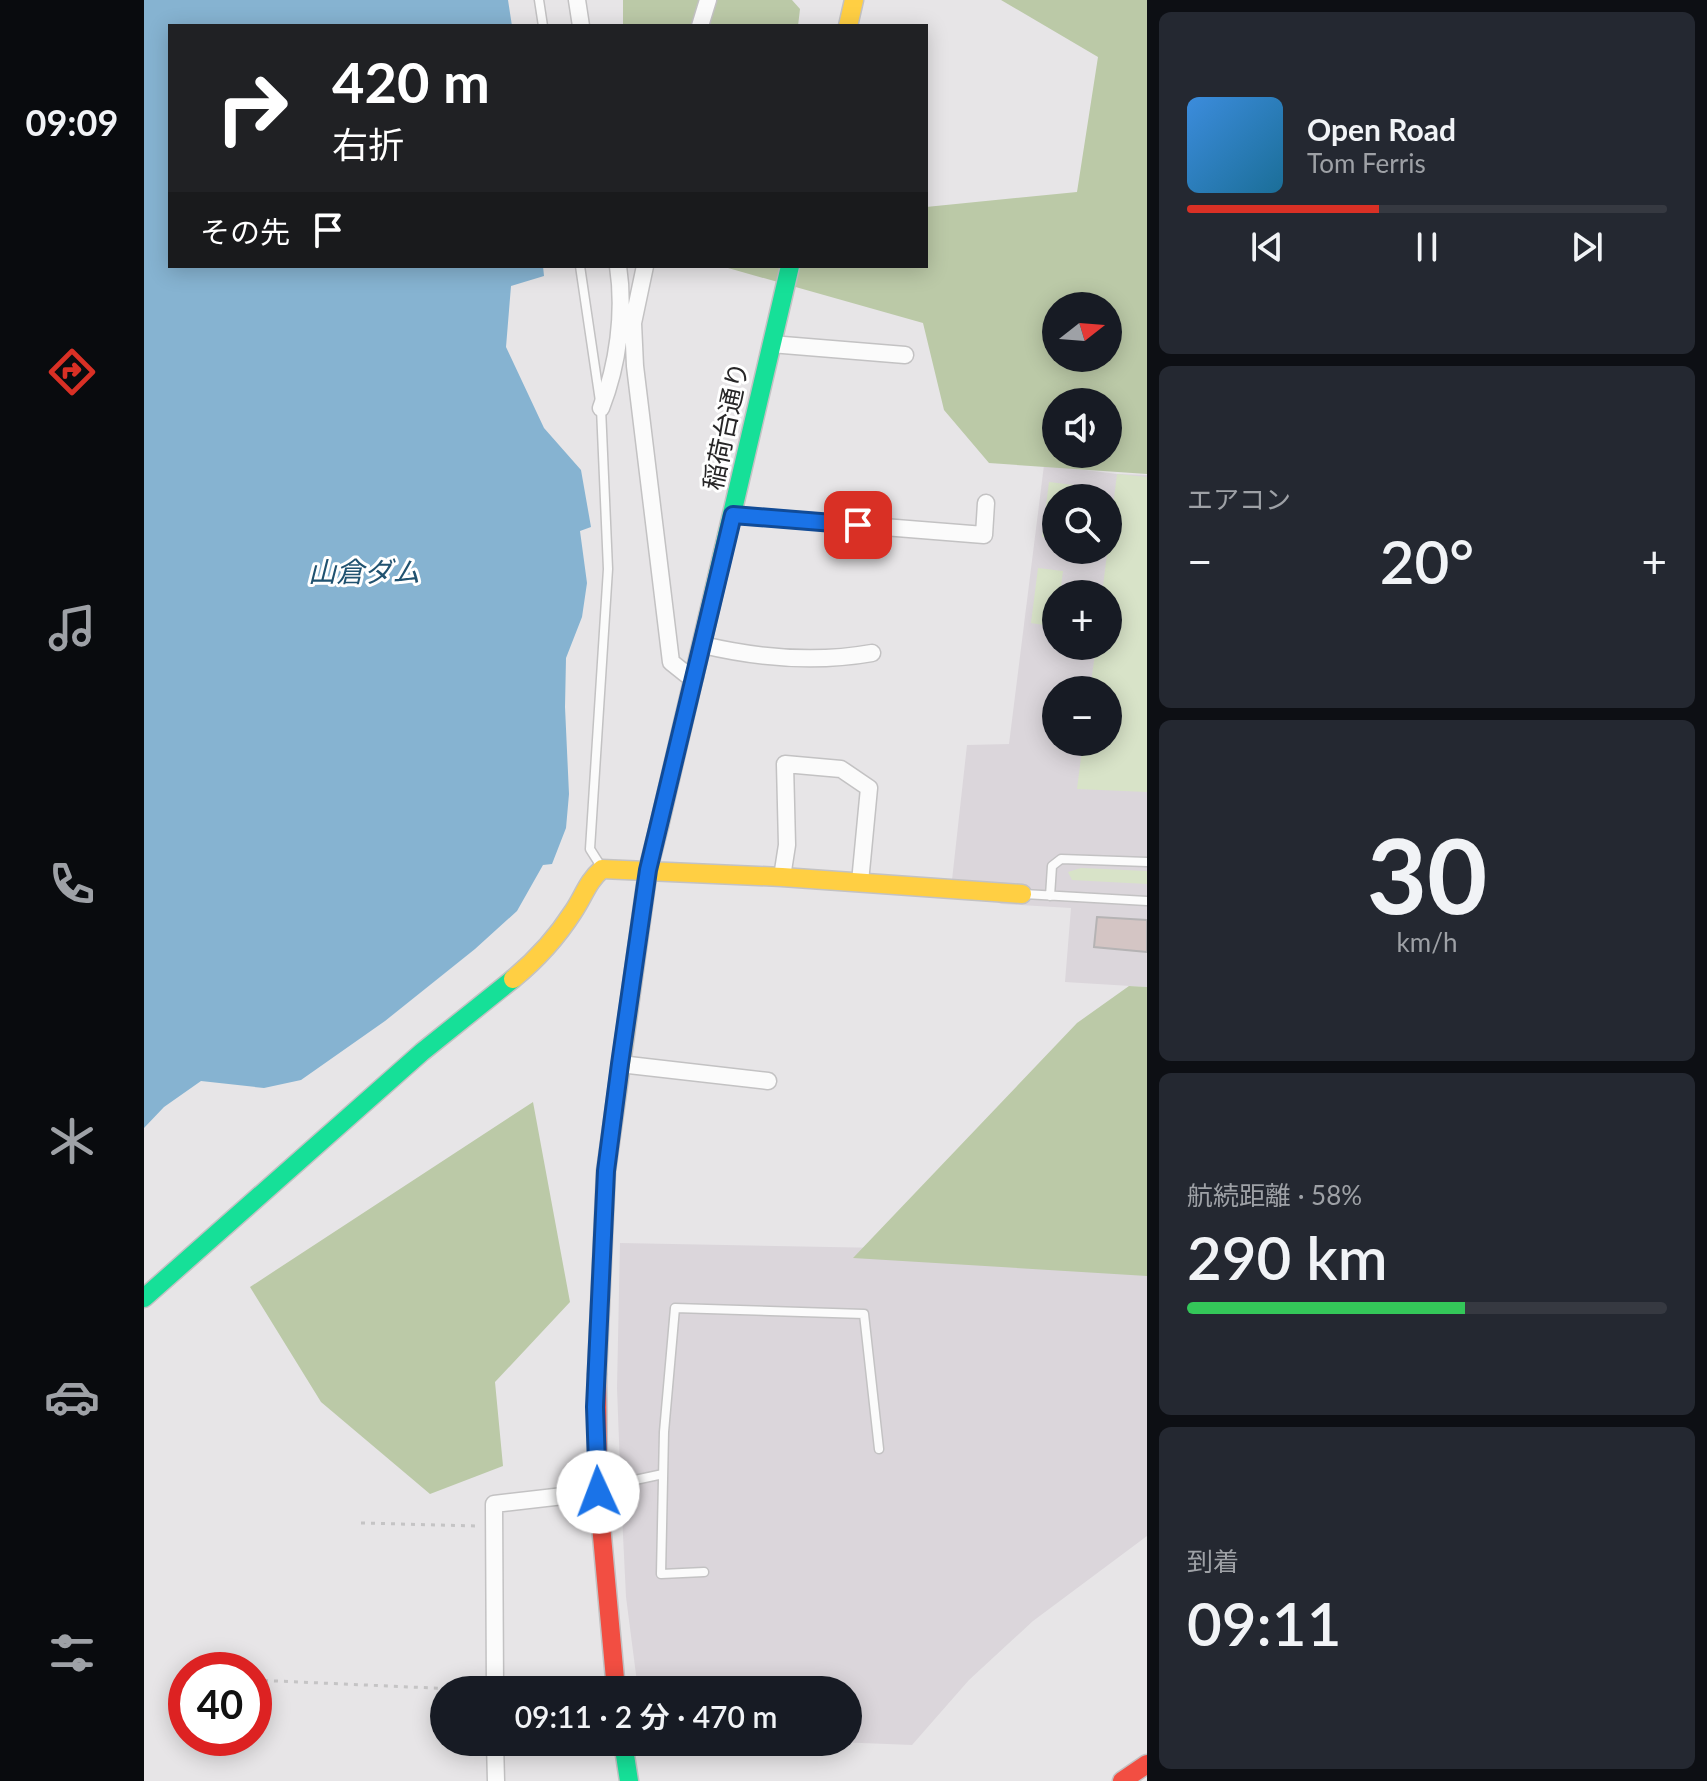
<!DOCTYPE html>
<html lang="ja">
<meta charset="utf-8">
<style>
:root{--surface:#171b24;--page:#242831;--text:#f1f3f6;--muted:#9ea1a6;--line:#363941;--accent:#d93025}
body{margin:0;font-family:Lato,"Noto Sans JP",sans-serif;background:var(--page);color:var(--text);height:100vh;display:flex;flex-direction:column;font-size:30px;white-space:nowrap}
*{box-sizing:border-box;margin:0}
p{font-size:26px;color:var(--muted)}
.icon{flex:none;width:44px;height:44px;fill:none;stroke:currentColor;stroke-width:2;stroke-linecap:round;stroke-linejoin:round}
.map{position:relative;flex:1;overflow:hidden}
.sheet{display:flex;flex-direction:column;gap:12px;padding:12px;background:#0d0f14;width:560px}
.sheet>*{flex:none}
.banner{position:absolute;left:24px;top:24px;width:760px;height:244px;border-radius:0px;box-shadow:0 4px 20px #0003;background:#202124;color:#fff;overflow:hidden}
.needle{width:52px;rotate:73deg}
.controls{position:absolute;left:898px;top:292px;display:grid;gap:16px}
.controls a{display:grid;place-items:center;width:80px;height:80px;border-radius:50%;background:var(--surface);box-shadow:0 4px 20px #0003;font-size:40px}
.speed{position:absolute;left:24px;top:1652px;display:flex;gap:16px;font-size:40px;font-weight:700;text-align:center}
.speed>*{display:grid;place-content:center;width:104px;height:104px;border-radius:50%;background:var(--surface);box-shadow:0 4px 20px #0003;line-height:1}
.speed .limit{border:12px solid #d22;background:#fff;color:#111}
.pin{position:absolute;display:grid;place-items:center;width:68px;height:68px;color:#fff;margin:-34px;border-radius:16px;box-shadow:0 4px 12px #0006}
.me{position:absolute;width:88px;margin:-44px;rotate:358deg;stroke-linejoin:round;filter:drop-shadow(0 0 6px #0008)}
.turn{display:flex;align-items:center;gap:28px;height:168px;padding:0 32px;font-size:36px}
.turn .icon{width:104px;height:104px;stroke-width:2.5}
.turn b{display:block;font-size:56px;line-height:68px}
.then{display:flex;align-items:center;height:76px;padding:0 32px;background:#0003;gap:16px;font-size:30px}
.big{font-size:60px;font-weight:600;line-height:1.1}
.sheet .widget{flex:1;display:flex;flex-direction:column;justify-content:center;gap:12px;min-width:0;padding:0 28px;border-radius:12px;background:var(--page)}
.sheet .dial{align-items:center;gap:0}
.dial b{font-size:104px;line-height:1}
.song{display:flex;align-items:center;gap:24px}
.cover{width:96px;height:96px;border-radius:12px;background:linear-gradient(135deg,hsl(210 70% 55%),hsl(200 70% 35%))}
.played{height:8px;border-radius:4px;background:linear-gradient(90deg,var(--accent) 40%,var(--line) 40%)}
.keys{display:flex;justify-content:space-around;direction:ltr}
.heat{display:flex;justify-content:space-between;align-items:center;font-size:44px;direction:ltr}
.charge{height:12px;border-radius:6px;background:linear-gradient(90deg,#34c759 58%,var(--line) 0)}
.trip{position:absolute;left:286px;top:1676px;width:432px;height:80px;border-radius:40px;background:var(--surface);box-shadow:0 4px 20px #0003;font-weight:600;line-height:80px;text-align:center}
main{display:flex;flex:1;min-height:0}
.tab-bar{display:flex;flex-direction:column;width:144px;justify-content:space-around;align-items:center;background:#090b0e;color:var(--muted)}
.tab-bar .icon{width:56px;height:56px}
.tab-bar .current{color:var(--accent)}
.tab-bar b{font-size:36px;color:var(--text)}
.map>svg:first-child{display:block}
.built{fill:#dbd6db;fill-rule:evenodd}
.green{fill:#d8e3c8}
.forest{fill:#bbc9a7;fill-rule:evenodd}
.water{fill:#86b3d1}
.building{fill:#d4c5c4;stroke:#b5b3b4;stroke-width:2}
.lines{fill:none;stroke-linecap:round;stroke-linejoin:round}
.lane-casing{stroke:#c3c2c3;stroke-width:11}
.street-casing{stroke:#c3c2c3;stroke-width:19}
.fast-casing{stroke:#c3c2c3;stroke-width:21}
.slow-casing{stroke:#c3c2c3;stroke-width:21}
.jam-casing{stroke:#c3c2c3;stroke-width:21}
.path{stroke:#c5c4c5;stroke-width:3;stroke-dasharray:4 6;stroke-linecap:butt}
.lane{stroke:#fbfbfb;stroke-width:8}
.street{stroke:#fbfbfb;stroke-width:16}
.fast{stroke:#16e098;stroke-width:18}
.slow{stroke:#ffcf43;stroke-width:18}
.jam{stroke:#f24e42;stroke-width:18}
.route-casing{stroke:#114b97;stroke-width:20}
.route{stroke:#1a73e8;stroke-width:14}
.labels{text-anchor:middle;stroke-width:6;stroke-linejoin:round;paint-order:stroke}
.street-label{font-size:26px;fill:#272627;stroke:#fff}
.water-label{font-size:28px;font-style:italic;fill:#205270;stroke:#fff}
</style>
<main>
<nav class="tab-bar">
<b>09:09</b>
<svg class="icon current" aria-label="directions" viewBox="0 0 24 24"><path d="M12 3l9 9-9 9-9-9zM9 14v-3h6M13 9l2 2-2 2"/></svg>
<svg class="icon" aria-label="music" viewBox="0 0 24 24"><path d="M9 18V5l10-2v13"/><circle cx="6" cy="18" r="3"/><circle cx="16" cy="16" r="3"/></svg>
<svg class="icon" aria-label="phone" viewBox="0 0 24 24"><path d="M5 4h4l2 5-3 2q2 4 5 5l2-3 5 2v4C11 20 4 13 5 4z"/></svg>
<svg class="icon" aria-label="climate" viewBox="0 0 24 24"><path d="M12 3v18M4 7l16 10M4 17L20 7"/></svg>
<svg class="icon" aria-label="car" viewBox="0 0 24 24"><path d="M5 17H2v-5l4-1 3-4h7l3 4 3 1v5h-3M9 17h6M6 11h13"/><circle cx="7" cy="17" r="2"/><circle cx="17" cy="17" r="2"/></svg>
<svg class="icon" aria-label="filters" viewBox="0 0 24 24"><path d="M4 7h16M4 17h16"/><circle cx="9" cy="7" r="2"/><circle cx="15" cy="17" r="2"/></svg>
</nav>
<div class="map">
<svg width="1003" height="1781" viewBox="0 0 1003 1781">
<rect width="100%" height="100%" fill="#e7e5e7"/>
<!-- built -->
<path class="built" d="M900,465L973,474L1003,475V987L921,982L927,908L857,904L808,880L823,745L865,744ZM912,498H964V550H912ZM912,594H964V646H912ZM912,690H964V742H912Z
M476,1243L1003,1253V1536L889,1621L825,1680L768,1745L693,1742H704V1690H494L482,1597L477,1494L473,1388Z"/>
<!-- green -->
<path class="green" d="M973,474L1003,477V792L933,789L939,742H964V690H946L952,646H964V594H958Z
M905,482L930,485L929,498H912V539L898,537Z
M894,568L919,571L916,594H912V627L887,623Z
M937,868L1003,871V884L928,880L924,872Z"/>
<!-- forest -->
<path class="forest" d="M479,0H648L656,9L654,26H479Z
M857,0H1003V474L845,463L800,410L779,323L577,266H782V207L933,192L954,57ZM912,306H964V358H912ZM912,402H964V454H912Z
M985,986L1003,987V1276L709,1258L933,1023Z
M389,1102L426,1302L351,1382L359,1466L286,1494L177,1402L106,1287Z"/>
<!-- water -->
<path class="water" d="M0,0H364L368,26H26V266H399L400,276L367,286L362,347L400,428L437,470L447,527L436,531L443,583L438,617L422,658L421,707L425,794L422,828L408,864L399,865L373,911L331,949L241,1021L157,1080L120,1088L57,1081L20,1107L0,1128Z"/>
<!-- building -->
<path class="building" d="M953,917L1003,920V952L950,947Z"/>
<g class="lines">
<defs>
<path id="lane" d="M395,0L399,26
M436,266L457,408L464,569L446,849L458,868
M880,894L1003,901
M906,896L908,866L917,859L1003,862
M458,1490L477,1483L519,1474
M560,1572L517,1574L520,1432L531,1308L720,1314L735,1449"/>
<path id="street" d="M433,0L437,26
M556,26L564,0
M501,266L489,323L491,366L527,662L542,674L551,677
M627,344L761,355
M457,408C474,365 481,312 474,266
M589,515L840,535L842,503
M559,645C614,658 672,663 728,653
M638,877L643,845L641,764L697,769L725,788L716,882
M476,1064L624,1081
M351,1690L350,1504L454,1492
M351,1742L352,1781"/>
<path id="fast" d="M515,826L646,266
M0,1298L278,1052L369,979
M479,1742L485,1781"/>
<path id="slow" d="M704,26L710,0
M369,979C392,960 413,937 429,912C440,896 443,882 458,869L638,877L878,894
M453,1374L462,1171L504,870L515,826"/>
<path id="jam" d="M453,1374L454,1492L472,1690
M978,1781L1003,1764"/>
</defs>
<!-- lane casing -->
<use href="#lane" class="lane-casing"/>
<!-- street casing -->
<use href="#street" class="street-casing"/>
<!-- fast casing -->
<use href="#fast" class="fast-casing"/>
<!-- slow casing -->
<use href="#slow" class="slow-casing"/>
<!-- jam casing -->
<use href="#jam" class="jam-casing"/>
<!-- path -->
<path class="path" d="M217,1523L334,1526
M110,1680L333,1690"/>
<!-- lane -->
<use href="#lane" class="lane"/>
<!-- street -->
<use href="#street" class="street"/>
<!-- fast -->
<use href="#fast" class="fast"/>
<!-- slow -->
<use href="#slow" class="slow"/>
<!-- jam -->
<use href="#jam" class="jam"/>
</g>
<g class="lines">
<defs>
<path id="route" d="M454,1492L451,1407L462,1171L476,1064L504,870L589,515L714,525"/>
</defs>
<!-- route casing -->
<use href="#route" class="route-casing"/>
<!-- route -->
<use href="#route" class="route"/>
</g>
<g class="labels">
<!-- street labels -->
<g class="street-label">
<text transform="translate(582 426) rotate(-78)" y="9">稲荷台通り</text>
</g>
<!-- water labels -->
<g class="water-label">
<text x="220" y="582">山倉ダム</text>
</g>
</g>
</svg>
<div class="controls">
<a><svg class="needle" viewBox="-14 -14 28 28"><path d="M0-13l5 13h-10z" fill="#e53935"/><path d="M0 13l5-13h-10z" fill="#9ea1a6"/></svg></a>
<a><svg class="icon" aria-label="sound" viewBox="0 0 24 24"><path d="M4 9h4l5-4v14l-5-4H4zM17 9q2 3 0 6"/></svg></a>
<a><svg class="icon" aria-label="search" viewBox="0 0 24 24"><circle cx="10" cy="10" r="6"/><path d="M15 15l6 6"/></svg></a>
<a>+</a>
<a>−</a>
</div>
<div class="speed"><div class="limit">40</div></div>
<div class="pin" style="left:714px;top:525px;background:#d93025"><svg class="icon" aria-label="arrive" viewBox="0 0 24 24"><path d="M6 21V4h12l-3 4 3 4H6"/></svg></div>
<svg class="me" style="left:454px;top:1492px" viewBox="-20 -20 40 40"><circle r="19" fill="#fff"/><path d="M0-13L10 11 0 6-10 11z" fill="#1a73e8"/></svg>
<div class="trip">09:11 · 2 分 · 470 m</div>
<div class="banner">
<div class="turn"><svg class="icon" aria-label="right" viewBox="0 0 24 24"><path d="M7 20v-9h11M14 6l5 5-5 5"/></svg><div><b>420 m</b>右折</div></div>
<div class="then">その先<svg class="icon" aria-label="arrive" viewBox="0 0 24 24"><path d="M6 21V4h12l-3 4 3 4H6"/></svg></div>
</div>
</div>
<section class="sheet">
<div class="widget">
<div class="song"><i class="cover"></i><div><b>Open Road</b><p>Tom Ferris</p></div></div>
<div class="played"></div>
<div class="keys"><svg class="icon" aria-label="previous" viewBox="0 0 24 24"><path d="M18 5L8 12l10 7zM5 5v14"/></svg><svg class="icon" aria-label="pause" viewBox="0 0 24 24"><path d="M8 5v14M16 5v14"/></svg><svg class="icon" aria-label="next" viewBox="0 0 24 24"><path d="M6 5l10 7-10 7zM19 5v14"/></svg></div>
</div>
<div class="widget"><p>エアコン</p>
<div class="heat"><a>−</a><b class="big">20°</b><a>+</a></div>
</div>
<div class="widget dial"><b>30</b><p>km/h</p></div>
<div class="widget"><p>航続距離 · 58%</p><b class="big">290 km</b><div class="charge"></div></div>
<div class="widget"><p>到着</p><b class="big">09:11</b></div>
</section>
</main>
